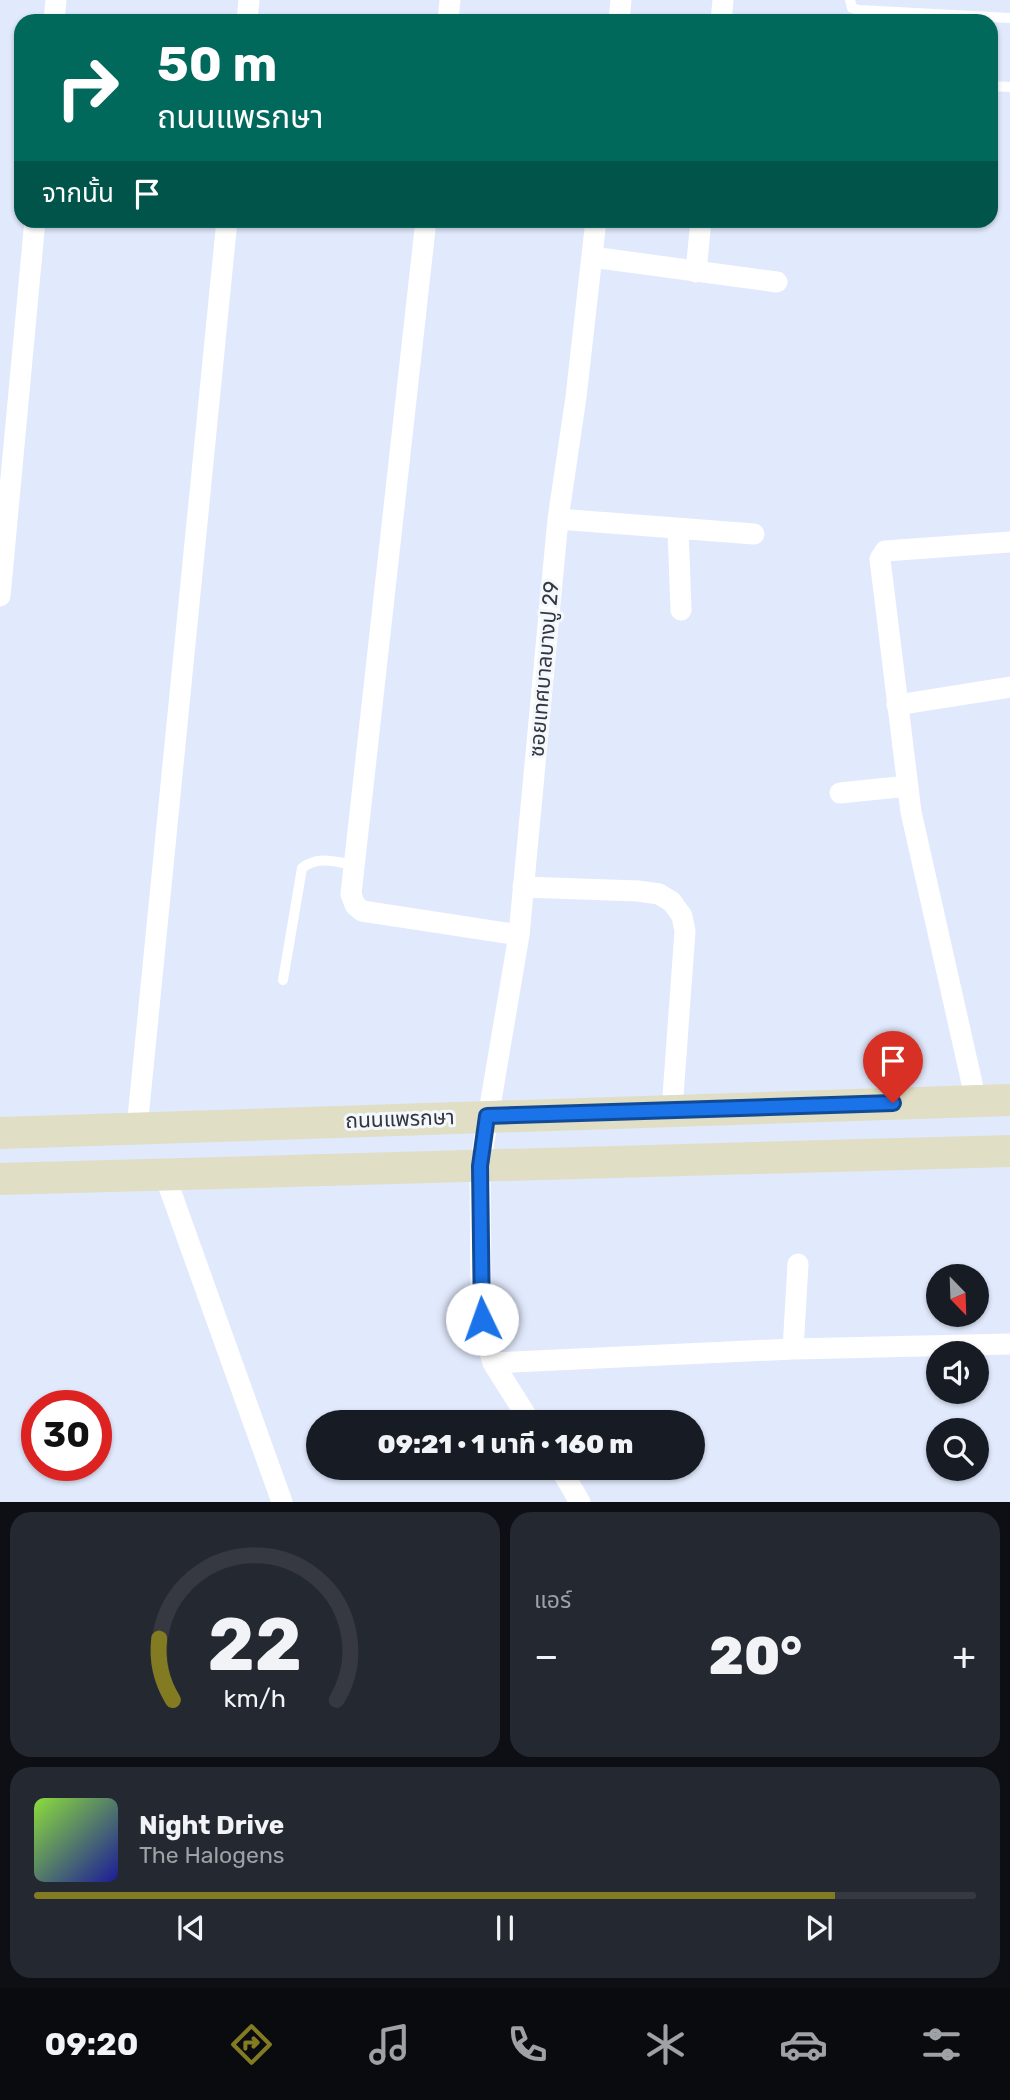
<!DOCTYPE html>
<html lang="th">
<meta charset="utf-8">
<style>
:root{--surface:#171b24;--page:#242831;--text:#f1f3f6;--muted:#9ea1a6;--line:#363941;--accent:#837b21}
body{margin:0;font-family:Rubik,"Noto Sans Thai",sans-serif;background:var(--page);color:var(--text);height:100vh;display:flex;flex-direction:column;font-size:26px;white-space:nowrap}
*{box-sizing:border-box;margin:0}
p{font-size:23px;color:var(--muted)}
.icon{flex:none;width:38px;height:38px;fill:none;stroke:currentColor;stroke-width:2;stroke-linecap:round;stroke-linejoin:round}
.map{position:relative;height:1502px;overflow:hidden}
.sheet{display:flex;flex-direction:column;gap:10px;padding:10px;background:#0d0f14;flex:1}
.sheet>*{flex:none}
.guide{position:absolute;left:14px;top:14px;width:984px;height:214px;border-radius:21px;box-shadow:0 2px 5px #0004;background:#00695c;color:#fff;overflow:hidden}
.needle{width:46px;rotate:157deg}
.buttons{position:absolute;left:926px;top:1264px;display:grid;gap:14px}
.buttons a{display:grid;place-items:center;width:63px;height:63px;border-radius:50%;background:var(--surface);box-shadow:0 2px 5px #0004;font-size:35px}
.speed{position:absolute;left:21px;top:1390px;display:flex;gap:14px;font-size:35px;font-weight:700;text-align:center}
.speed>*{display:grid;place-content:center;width:91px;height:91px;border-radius:50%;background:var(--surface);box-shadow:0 2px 5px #0004;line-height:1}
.speed .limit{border:10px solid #d22;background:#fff;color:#111}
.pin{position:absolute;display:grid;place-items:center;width:60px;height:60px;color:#fff;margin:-72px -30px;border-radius:50% 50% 50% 0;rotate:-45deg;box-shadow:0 0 7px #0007}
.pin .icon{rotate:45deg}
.me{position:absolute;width:77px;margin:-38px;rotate:357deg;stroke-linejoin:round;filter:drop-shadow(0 0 5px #0008)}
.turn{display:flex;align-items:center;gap:24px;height:147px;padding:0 28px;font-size:32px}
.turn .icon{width:91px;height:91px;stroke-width:2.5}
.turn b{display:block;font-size:49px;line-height:60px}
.then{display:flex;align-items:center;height:66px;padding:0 28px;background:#0003;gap:14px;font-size:26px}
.big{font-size:52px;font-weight:800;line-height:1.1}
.sheet .widget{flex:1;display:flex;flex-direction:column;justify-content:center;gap:10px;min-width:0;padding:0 24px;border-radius:21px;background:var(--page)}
.sheet .dial{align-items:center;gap:0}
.dial svg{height:182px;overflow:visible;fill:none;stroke:var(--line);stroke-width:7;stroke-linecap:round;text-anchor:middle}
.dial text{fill:var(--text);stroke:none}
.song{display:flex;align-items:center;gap:21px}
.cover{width:84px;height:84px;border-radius:10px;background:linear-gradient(135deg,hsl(90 70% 55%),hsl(240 70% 35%))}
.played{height:7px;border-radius:4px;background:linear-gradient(90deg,var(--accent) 85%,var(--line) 85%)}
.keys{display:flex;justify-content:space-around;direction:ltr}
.heat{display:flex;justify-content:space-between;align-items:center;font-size:38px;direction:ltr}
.sheet .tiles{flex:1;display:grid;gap:10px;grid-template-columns:1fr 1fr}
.widget:last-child{grid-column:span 2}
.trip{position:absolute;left:306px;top:1410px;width:399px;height:70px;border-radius:35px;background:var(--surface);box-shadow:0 2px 5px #0004;font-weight:800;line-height:70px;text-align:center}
.tab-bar{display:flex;height:112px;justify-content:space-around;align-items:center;background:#090b0e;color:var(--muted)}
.tab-bar .icon{width:49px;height:49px}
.tab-bar .selected{color:var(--accent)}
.tab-bar b{font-size:32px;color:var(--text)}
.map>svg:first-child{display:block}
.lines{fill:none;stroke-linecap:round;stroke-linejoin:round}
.lane{stroke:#fff;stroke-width:10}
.street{stroke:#fff;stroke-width:21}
.secondary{stroke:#e0dec5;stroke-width:32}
.route-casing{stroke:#114b97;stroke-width:18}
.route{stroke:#1a73e8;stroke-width:12}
.labels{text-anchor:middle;stroke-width:6;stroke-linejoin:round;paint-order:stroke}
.street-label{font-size:21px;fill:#32363f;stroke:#f4f7fb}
</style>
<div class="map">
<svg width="1010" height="1502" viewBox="0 0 1010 1502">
<rect width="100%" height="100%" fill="#e1e9fc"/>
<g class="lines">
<!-- lane -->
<path class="lane" d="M850,0L852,8L859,10L1010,18
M990,86L1010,87
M283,980L302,868C319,855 335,862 355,865"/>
<!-- street -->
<path class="street" d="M54,21L56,0
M247,21L249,0
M448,21L450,0
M619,21L621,0
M721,21L723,0
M426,220L351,894L355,905L362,911L519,935
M592,257L777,282
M696,272L701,220
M558,519L754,534
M678,529L681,610
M0,596L35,220
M897,705L1010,687
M840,793L908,786
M523,887L638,891L659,894L672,902L682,916L685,931L672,1110
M976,1101L911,812L880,559L885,551L1010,542
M137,1128L227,220
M164,1173L282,1502
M793,1349L798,1264
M493,1363L793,1349L1010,1344
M531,1423L493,1363L484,1333L481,1304L480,1165L519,935L558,519L576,397L596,220
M560,1468L580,1502"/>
<!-- secondary -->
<path class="secondary" d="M0,1133L1010,1100
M0,1179L1010,1151"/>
</g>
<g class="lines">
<defs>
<path id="route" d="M482,1319L480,1166L487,1116L893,1103"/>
</defs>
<!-- route casing -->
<use href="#route" class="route-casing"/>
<!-- route -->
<use href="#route" class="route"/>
</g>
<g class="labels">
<!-- street labels -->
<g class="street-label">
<text transform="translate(544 669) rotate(-85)" y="7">ซอยเทศบาลบางปู 29</text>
<text transform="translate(400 1119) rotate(-2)" y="7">ถนนแพรกษา</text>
</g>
</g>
</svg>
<div class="buttons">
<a><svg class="needle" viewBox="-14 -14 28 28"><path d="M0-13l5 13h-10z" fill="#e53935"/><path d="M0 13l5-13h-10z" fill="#9ea1a6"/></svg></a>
<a><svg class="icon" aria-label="sound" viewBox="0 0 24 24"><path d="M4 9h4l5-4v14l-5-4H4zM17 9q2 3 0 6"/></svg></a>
<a><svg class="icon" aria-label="search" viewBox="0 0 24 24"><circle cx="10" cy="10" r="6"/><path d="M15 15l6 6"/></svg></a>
</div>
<div class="speed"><div class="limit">30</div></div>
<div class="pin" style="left:893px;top:1103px;background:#d93025"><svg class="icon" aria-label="arrive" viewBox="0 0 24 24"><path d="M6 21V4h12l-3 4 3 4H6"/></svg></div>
<svg class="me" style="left:482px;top:1319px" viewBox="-20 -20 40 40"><circle r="19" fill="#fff"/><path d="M0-13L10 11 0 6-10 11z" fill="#1a73e8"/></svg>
<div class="trip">09:21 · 1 นาที · 160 m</div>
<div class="guide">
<div class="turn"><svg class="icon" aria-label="right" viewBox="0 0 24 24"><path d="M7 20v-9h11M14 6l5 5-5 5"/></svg><div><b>50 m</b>ถนนแพรกษา</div></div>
<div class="then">จากนั้น<svg class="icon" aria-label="arrive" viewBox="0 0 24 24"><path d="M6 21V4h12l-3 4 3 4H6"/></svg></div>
</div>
</div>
<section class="sheet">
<div class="tiles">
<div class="widget dial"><svg viewBox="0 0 100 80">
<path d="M14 69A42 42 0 1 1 86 69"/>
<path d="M14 69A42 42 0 0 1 8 42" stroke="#837b21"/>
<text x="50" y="56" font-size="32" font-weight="700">22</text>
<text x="50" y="72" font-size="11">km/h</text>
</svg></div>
<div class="widget"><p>แอร์</p>
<div class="heat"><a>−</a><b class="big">20°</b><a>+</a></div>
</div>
<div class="widget">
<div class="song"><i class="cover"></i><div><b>Night Drive</b><p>The Halogens</p></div></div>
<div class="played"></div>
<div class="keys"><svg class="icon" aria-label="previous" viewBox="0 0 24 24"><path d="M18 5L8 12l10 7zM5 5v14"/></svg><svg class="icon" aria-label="pause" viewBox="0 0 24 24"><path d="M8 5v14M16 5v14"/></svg><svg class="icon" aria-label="next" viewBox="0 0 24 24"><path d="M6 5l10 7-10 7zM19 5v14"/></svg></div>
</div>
</div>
</section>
<nav class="tab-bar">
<b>09:20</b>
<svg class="icon selected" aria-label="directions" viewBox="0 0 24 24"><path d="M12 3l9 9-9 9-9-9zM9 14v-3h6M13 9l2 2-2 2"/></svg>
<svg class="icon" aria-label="music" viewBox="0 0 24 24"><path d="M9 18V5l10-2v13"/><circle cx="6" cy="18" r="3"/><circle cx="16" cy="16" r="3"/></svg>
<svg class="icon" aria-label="phone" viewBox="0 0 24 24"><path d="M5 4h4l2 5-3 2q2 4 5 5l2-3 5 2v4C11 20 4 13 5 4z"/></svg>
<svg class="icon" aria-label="climate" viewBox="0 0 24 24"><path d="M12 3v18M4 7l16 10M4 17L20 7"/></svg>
<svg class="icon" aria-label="car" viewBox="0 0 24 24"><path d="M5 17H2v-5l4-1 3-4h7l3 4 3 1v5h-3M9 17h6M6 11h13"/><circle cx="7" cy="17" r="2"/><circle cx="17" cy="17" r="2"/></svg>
<svg class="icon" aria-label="filters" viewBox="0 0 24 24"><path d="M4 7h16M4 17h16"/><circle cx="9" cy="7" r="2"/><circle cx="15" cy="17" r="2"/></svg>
</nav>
